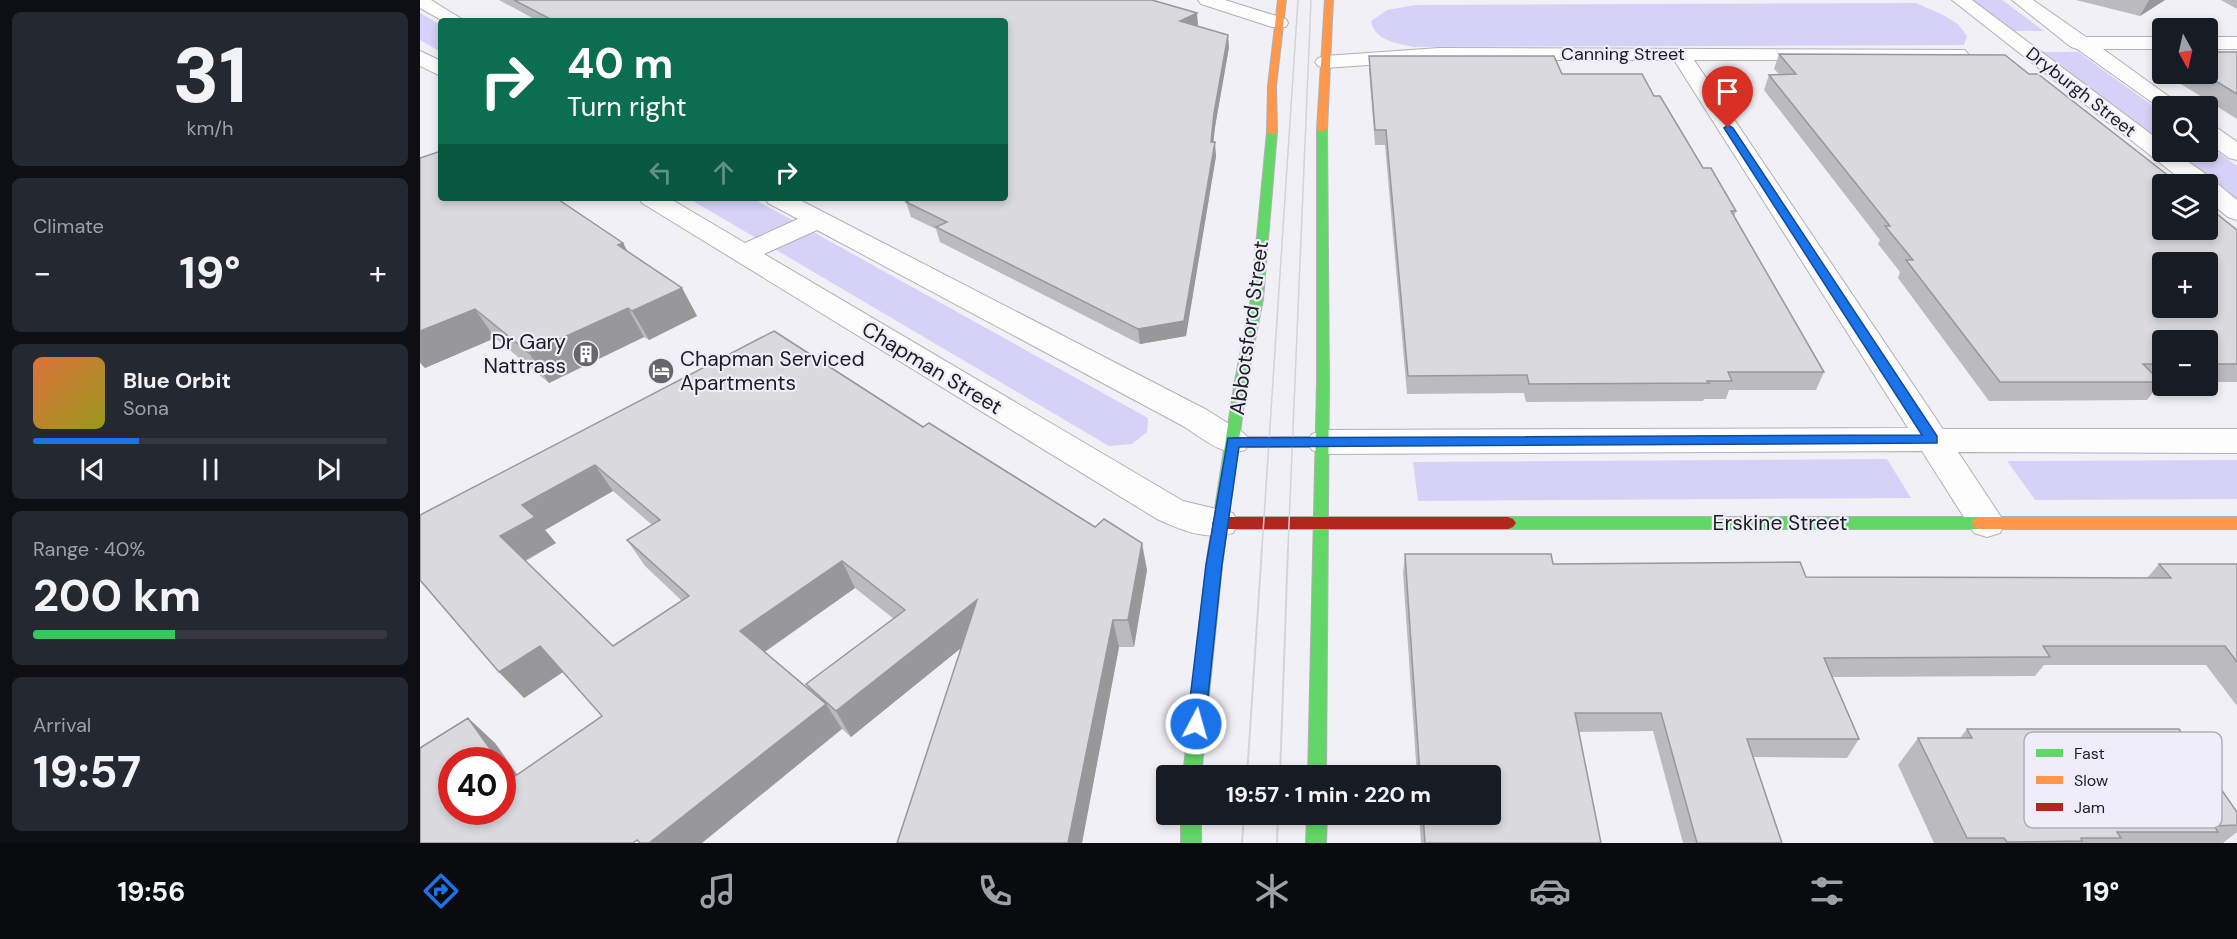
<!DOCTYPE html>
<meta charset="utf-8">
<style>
:root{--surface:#171b24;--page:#242831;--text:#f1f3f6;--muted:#9ea1a6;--line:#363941;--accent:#1a73e8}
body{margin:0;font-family:"DM Sans",sans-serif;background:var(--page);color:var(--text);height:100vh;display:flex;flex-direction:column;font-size:22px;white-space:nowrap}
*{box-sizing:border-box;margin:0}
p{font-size:20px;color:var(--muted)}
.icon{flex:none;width:33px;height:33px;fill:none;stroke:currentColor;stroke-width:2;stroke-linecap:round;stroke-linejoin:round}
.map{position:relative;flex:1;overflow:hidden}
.sheet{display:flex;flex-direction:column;gap:12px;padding:12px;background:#0d0f14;width:420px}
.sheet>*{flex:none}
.guide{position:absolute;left:18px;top:18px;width:570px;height:183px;border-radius:6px;box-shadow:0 3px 9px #0003;background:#0b6e4f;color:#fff;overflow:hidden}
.needle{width:39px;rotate:172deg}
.tools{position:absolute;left:1732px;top:18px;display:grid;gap:12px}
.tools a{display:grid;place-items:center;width:66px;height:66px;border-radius:6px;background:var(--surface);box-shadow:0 3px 9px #0003;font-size:30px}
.speed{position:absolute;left:18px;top:747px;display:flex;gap:12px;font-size:30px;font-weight:700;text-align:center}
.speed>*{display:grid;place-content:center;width:78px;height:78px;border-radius:50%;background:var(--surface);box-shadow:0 3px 9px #0003;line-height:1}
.speed .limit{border:9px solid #d22;background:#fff;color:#111}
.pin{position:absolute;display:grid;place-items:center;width:51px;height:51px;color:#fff;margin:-62px -26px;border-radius:50% 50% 50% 0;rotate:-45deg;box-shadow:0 0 6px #0007}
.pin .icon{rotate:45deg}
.me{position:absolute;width:66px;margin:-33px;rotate:6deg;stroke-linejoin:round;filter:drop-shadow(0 0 4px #0008)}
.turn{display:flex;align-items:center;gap:21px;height:126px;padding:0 30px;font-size:27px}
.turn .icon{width:78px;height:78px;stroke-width:2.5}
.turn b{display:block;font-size:42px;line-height:51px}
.lanes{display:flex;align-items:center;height:57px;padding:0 30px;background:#0003;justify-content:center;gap:30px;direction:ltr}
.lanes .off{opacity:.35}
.big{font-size:45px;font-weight:700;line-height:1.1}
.sheet .tile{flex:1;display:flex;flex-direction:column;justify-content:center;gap:9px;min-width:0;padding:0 21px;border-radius:9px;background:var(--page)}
.sheet .dial{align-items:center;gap:0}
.dial b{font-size:78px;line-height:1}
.song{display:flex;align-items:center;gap:18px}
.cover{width:72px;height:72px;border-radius:9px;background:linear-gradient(135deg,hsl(20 70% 55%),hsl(60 70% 35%))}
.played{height:6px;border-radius:3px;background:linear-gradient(90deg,var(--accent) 30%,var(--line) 30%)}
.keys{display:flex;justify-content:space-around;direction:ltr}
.heat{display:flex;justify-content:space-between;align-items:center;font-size:33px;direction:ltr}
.charge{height:9px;border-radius:4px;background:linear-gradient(90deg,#34c759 40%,var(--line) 0)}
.trip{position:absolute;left:736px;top:765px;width:345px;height:60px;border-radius:6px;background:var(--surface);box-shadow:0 3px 9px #0003;font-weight:700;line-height:60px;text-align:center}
.tabs{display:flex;height:96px;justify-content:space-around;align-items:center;background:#090b0e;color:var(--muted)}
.tabs .icon{width:42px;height:42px}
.tabs .selected{color:var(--accent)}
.tabs b{font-size:27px;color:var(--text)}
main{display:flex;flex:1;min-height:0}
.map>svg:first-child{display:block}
.green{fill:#d6d2f7}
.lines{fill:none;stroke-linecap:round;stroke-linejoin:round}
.street-casing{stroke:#b0b0b5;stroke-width:2}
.fast-casing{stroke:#b0b0b5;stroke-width:2}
.slow-casing{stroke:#b0b0b5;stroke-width:2}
.jam-casing{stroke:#b0b0b5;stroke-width:2}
.street{fill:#fdfdfe;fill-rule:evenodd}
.fast{fill:#63d668;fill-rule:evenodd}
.slow{fill:#ff974d;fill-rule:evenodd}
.jam{fill:#b3261e;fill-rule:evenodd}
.tram-far1{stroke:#d4d4d6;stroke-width:1.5}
.tram{stroke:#d4d4d6;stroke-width:2}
.wall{fill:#bbbbbf;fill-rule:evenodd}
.shaded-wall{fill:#98989b}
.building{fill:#d9d9de;stroke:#98989b;stroke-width:1.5;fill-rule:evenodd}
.route{fill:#1a73e8;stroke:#114b97;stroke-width:1.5}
.labels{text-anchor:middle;stroke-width:4.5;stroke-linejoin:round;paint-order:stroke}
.far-street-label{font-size:18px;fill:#1d1c20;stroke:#eeedf9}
.street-label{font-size:21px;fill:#1d1c20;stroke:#eeedf9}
.poi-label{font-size:21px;fill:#1d1c20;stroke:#eeedf9;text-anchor:end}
.key{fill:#eeedf9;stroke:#afaeb8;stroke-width:1.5}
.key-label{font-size:16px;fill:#1d1c20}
</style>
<main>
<section class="sheet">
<div class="tile dial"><b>31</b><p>km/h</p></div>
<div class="tile"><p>Climate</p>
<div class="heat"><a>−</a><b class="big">19°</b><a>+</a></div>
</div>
<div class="tile">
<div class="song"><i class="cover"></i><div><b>Blue Orbit</b><p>Sona</p></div></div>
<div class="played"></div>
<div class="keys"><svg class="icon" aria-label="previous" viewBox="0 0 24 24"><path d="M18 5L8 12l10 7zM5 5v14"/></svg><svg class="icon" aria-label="pause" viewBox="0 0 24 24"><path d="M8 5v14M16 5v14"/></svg><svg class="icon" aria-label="next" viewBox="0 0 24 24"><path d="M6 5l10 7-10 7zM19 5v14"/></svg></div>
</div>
<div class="tile"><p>Range · 40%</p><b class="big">200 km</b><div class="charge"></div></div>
<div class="tile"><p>Arrival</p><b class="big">19:57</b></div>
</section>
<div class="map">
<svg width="1817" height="843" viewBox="0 0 1817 843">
<rect width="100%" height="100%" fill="#f0f0f6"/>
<!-- green -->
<path class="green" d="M1552,0H1582L1624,31H1593Z
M1496,3L1523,15L1538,24L1547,36L1544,45L994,47C976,43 955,41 951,21L967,10L995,5Z
M0,13L21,25V52L0,40Z
M1622,52H1658L1743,113V144Z
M1788,145L1817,166V200L1753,152H1788Z
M268,198H332L728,418L727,432L712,444L689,446Z
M1467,459L1491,498L998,501L993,462Z
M1817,460V499L1615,500L1587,461Z"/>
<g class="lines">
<defs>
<path id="street" d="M0,0H11L45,21H23L0,8Z
M778,0H805L866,19L868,23L866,27H852L781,4Z
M1532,0H1552L1743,143V152C1763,152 1800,186 1817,200V220L1808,217L1788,201V184H1767Z
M1592,0H1613L1666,37H1743V49H1683L1762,106H1743V110L1657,49L1651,47Z
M1788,37H1817V49H1788Z
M1019,48L1545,50L1548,54L1545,58L1538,60H1274L1523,429H1817V453L1538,452L1585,523L1580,533L1567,537L1554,533L1502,451L904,454L892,450L887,442L892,434L904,430L1488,428L1254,60H1019L905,68L898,66L895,62L898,58L905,56Z
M0,51L21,61V76L0,66Z
M1788,125L1796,127L1817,142V160L1809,158L1788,143Z
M219,198H249L325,243L378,219L348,203L345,198H376L787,410L825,434L830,442L825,450C801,457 783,438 763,426L397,230L344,254L763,501L813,513L818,523L813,533C787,541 761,530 737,519L222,203Z"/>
<path id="fast" d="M902,126L907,129L909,382L906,776H888L897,382V129Z
M852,129L857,132L843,299L827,381L802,565L781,776H763L786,565L815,381L831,299L847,132Z
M1088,517H1559L1564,519L1567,523L1564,527L1559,529H1088L1083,527L1080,523L1083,519Z
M761,814H781V843H761Z
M887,814H907L906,843H886Z"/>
<path id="slow" d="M858,0H866L856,86L857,132L852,135L847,132L848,86Z
M905,0H913L907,129L902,132L897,129Z
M1559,517H1817V529H1559L1554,527L1551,523L1554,519Z"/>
<path id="jam" d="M813,437H904L911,442L904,447H813L806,442Z
M800,517H1088L1093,519L1096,523L1093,527L1088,529H800L795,527L792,523L795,519Z"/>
</defs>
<!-- street casing -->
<use href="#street" class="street-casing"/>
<!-- fast casing -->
<use href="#fast" class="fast-casing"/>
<!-- slow casing -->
<use href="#slow" class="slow-casing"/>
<!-- jam casing -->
<use href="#jam" class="jam-casing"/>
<!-- street -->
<use href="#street" class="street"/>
<!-- fast -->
<use href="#fast" class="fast"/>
<!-- slow -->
<use href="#slow" class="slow"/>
<!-- jam -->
<use href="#jam" class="jam"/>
<!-- tram-far1 -->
<path class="tram-far1" d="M842,548L878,0
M868,548L891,0"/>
<!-- tram -->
<path class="tram" d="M827,776L842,547
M860,776L868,547
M822,843L824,814
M857,843L858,814"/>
</g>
<!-- wall -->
<path class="wall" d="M79,0H732L778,25L777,26L809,47L795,127L793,142L796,156L766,336L720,344L520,242L516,229L491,217L486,202L494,199L493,198H585V21H118Z
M1656,0H1745L1720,16Z
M1801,0H1817V9Z
M1817,52V119L1745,74H1788Z
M1359,54L1609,74L1817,230V382H1788V340H1743V382H1741L1727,400L1569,401L1478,278L1480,272L1458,244L1460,240L1344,90L1349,75L1359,74L1354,69Z
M949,56L1142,74L1234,96L1283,168L1316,211L1314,217L1404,372L1396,390H1309L1306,399H1284L1283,401L1106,402L1104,393L987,394L965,145H955L949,70Z
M1743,62V72L1739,70Z
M0,158L203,243L208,252L262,288L277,316L229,340L224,337L129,383L75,338L5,368L0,363Z
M354,331L727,570L714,647H699L662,843H477L541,648L431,737L421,728L422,729L0,843L48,718L75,743L97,775L182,716L143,672L104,698L79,672L0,580ZM193,491L232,525L207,540L225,566L262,601L193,646L106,561L136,543L125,530ZM435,588L474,619L386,684L388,688L345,652Z
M985,554L1133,564L1386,577L1727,578L1739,564H1817V706L1786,665H1624L1615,676L1412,677L1439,739L1427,758L1333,757L1362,843H1263L1233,731L1159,732L1181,843H1001L999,814H1071V776H997L983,573Z
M1547,729L1817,812V832L1803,843H1514L1478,765L1498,738H1540Z"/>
<!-- shaded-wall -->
<path class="shaded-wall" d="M1729,0H1745L1720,16Z
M777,13L778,25L762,33L760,21Z
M808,35L809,47L795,127L792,156L791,142L794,113Z
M795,142L796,156L766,336L720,344L718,329Z
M203,243L218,271L198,245Z
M262,288L277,316L229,340L212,311Z
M208,308L224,337L129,383L109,353Z
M55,309L75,338L5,368L0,362V331Z
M175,465L193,491L125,530L136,543L102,562L80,536L102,505Z
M722,543L727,570L714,647L708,620Z
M422,561L435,588L337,657L320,631Z
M557,600L567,627L431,737L416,711Z
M693,620L699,647L662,843H648Z
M120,646L143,672L104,698L79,672Z
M406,704L422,729L282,843H229Z
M48,718L75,743L118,804L91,779L82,767V760H78Z"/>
<!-- building -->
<path class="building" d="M94,0H732L777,13L760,21L808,35L794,113L791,142H795L764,321L718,329L516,227L527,222L486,202L496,198H585V21H134Z
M1788,52H1817V94L1784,74H1788Z
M1359,54L1585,55L1609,74H1618L1759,184H1743V230H1788V207L1817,230V364H1788V340H1743V364H1723L1741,382H1580L1486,260H1493L1465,226H1470L1349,75L1376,74ZM1743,262H1788V308H1743Z
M949,56H1134L1142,74H1222L1234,96H1240L1283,168H1291L1316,211H1311L1404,372H1308L1312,381H1287L1289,383L1109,384L1107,375L988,376L966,130H955Z
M21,151V198H136L203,243L198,245L262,288L212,311L208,308L109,353L55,309L0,331V158Z
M354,331L503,427L509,423L675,527L684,519L722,543L708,620H693L648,843H477L557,600L416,711L386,684L485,610L422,561L320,631L406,704L229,843H220L217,840L213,843H0V748L48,718L78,760H32V812H82V767L91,779L182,716L120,646L79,672L0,580V515ZM175,465L240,520L207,540L269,596L193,646L80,536L115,517L102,505Z
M985,554H1131L1133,564L1380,562L1386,577L1751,578L1739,564H1817V662L1805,646H1623L1630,657L1404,658L1439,739H1327L1362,843H1277L1241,713H1155L1181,843H1005L1003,814H1071V776H1000Z
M1547,729H1759L1817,812V825L1794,826L1798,832H1697L1701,838H1661L1662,841L1587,842L1584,838H1547L1498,738H1552Z"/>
<!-- route -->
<path class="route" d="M1308,125L1313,128L1517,436V443L819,447L802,565L785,724L783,729L776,732L770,729L767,724L786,565L808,438L1502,435L1304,128Z"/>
<!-- icons -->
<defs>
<symbol id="building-disc" viewBox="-11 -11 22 22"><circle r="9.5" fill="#67666b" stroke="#eeedf9"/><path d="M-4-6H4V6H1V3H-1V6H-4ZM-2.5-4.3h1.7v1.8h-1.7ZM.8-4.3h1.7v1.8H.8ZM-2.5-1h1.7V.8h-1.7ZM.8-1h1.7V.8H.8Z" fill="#fff"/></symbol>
<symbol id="hotel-disc" viewBox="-11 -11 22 22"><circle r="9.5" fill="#67666b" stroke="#eeedf9"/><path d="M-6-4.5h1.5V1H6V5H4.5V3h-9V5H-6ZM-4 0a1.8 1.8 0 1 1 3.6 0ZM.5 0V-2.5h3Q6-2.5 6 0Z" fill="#fff"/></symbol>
</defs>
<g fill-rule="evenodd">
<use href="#building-disc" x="151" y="339" width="30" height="30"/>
<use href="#hotel-disc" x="226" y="356" width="30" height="30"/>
</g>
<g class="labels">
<!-- far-street labels -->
<g class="far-street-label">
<text x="1203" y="60">Canning Street</text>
<text transform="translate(1661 92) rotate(38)" y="6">Dryburgh Street</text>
</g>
<!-- street labels -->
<g class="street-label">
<text transform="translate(829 328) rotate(-82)" y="7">Abbotsford Street</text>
<text transform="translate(512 368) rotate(31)" y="7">Chapman Street</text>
<text x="1360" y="530">Erskine Street</text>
</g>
<!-- poi labels -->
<g class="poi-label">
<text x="146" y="349">Dr Gary<tspan x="146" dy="24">Nattrass</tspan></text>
<text x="260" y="366" text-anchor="start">Chapman Serviced<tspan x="260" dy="24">Apartments</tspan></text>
</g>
</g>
<!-- legend -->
<rect x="1604" y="732" width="198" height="96" rx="9" class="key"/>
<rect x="1616" y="749" width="27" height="8" fill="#63d668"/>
<rect x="1616" y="776" width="27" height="8" fill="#ff974d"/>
<rect x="1616" y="803" width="27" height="8" fill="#b3261e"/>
<g class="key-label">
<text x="1654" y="759">Fast</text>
<text x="1654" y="786">Slow</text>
<text x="1654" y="813">Jam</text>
</g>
</svg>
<div class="tools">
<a><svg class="needle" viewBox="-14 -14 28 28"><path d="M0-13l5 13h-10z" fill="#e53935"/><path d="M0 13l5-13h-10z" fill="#9ea1a6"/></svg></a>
<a><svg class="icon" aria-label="search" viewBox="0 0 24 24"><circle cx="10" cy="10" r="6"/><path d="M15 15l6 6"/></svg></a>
<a><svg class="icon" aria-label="layers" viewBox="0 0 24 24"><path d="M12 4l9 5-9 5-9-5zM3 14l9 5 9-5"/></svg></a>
<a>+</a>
<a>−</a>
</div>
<div class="speed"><div class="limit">40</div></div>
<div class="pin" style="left:1308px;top:128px;background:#d93025"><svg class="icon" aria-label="arrive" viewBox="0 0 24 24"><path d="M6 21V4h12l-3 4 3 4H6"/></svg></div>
<svg class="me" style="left:776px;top:724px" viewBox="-20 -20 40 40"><circle r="17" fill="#1a73e8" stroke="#fff" stroke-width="3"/><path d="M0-11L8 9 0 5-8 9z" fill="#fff"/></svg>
<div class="trip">19:57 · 1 min · 220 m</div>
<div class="guide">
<div class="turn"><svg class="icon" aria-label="right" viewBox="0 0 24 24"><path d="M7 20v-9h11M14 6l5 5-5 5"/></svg><div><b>40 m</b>Turn right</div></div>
<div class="lanes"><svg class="icon off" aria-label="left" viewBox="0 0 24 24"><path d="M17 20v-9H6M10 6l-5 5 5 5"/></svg><svg class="icon off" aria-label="ahead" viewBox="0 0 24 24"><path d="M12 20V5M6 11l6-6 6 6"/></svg><svg class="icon" aria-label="right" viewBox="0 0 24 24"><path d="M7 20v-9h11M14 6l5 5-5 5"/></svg></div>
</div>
</div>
</main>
<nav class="tabs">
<b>19:56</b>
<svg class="icon selected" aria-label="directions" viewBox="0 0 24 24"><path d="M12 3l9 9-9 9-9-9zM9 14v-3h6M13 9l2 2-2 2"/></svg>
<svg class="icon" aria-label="music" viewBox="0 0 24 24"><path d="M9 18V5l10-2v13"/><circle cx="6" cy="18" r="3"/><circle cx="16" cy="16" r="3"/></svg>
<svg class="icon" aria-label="phone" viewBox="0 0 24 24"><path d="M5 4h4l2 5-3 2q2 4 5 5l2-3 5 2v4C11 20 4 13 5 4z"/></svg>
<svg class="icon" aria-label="climate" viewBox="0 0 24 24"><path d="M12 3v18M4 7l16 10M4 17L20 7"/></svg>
<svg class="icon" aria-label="car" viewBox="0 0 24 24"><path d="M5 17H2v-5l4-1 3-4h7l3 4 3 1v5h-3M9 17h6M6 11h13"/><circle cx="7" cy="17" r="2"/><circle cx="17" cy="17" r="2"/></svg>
<svg class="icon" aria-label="filters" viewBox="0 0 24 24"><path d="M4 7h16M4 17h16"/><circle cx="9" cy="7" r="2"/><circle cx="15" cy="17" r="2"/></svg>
<b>19°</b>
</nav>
